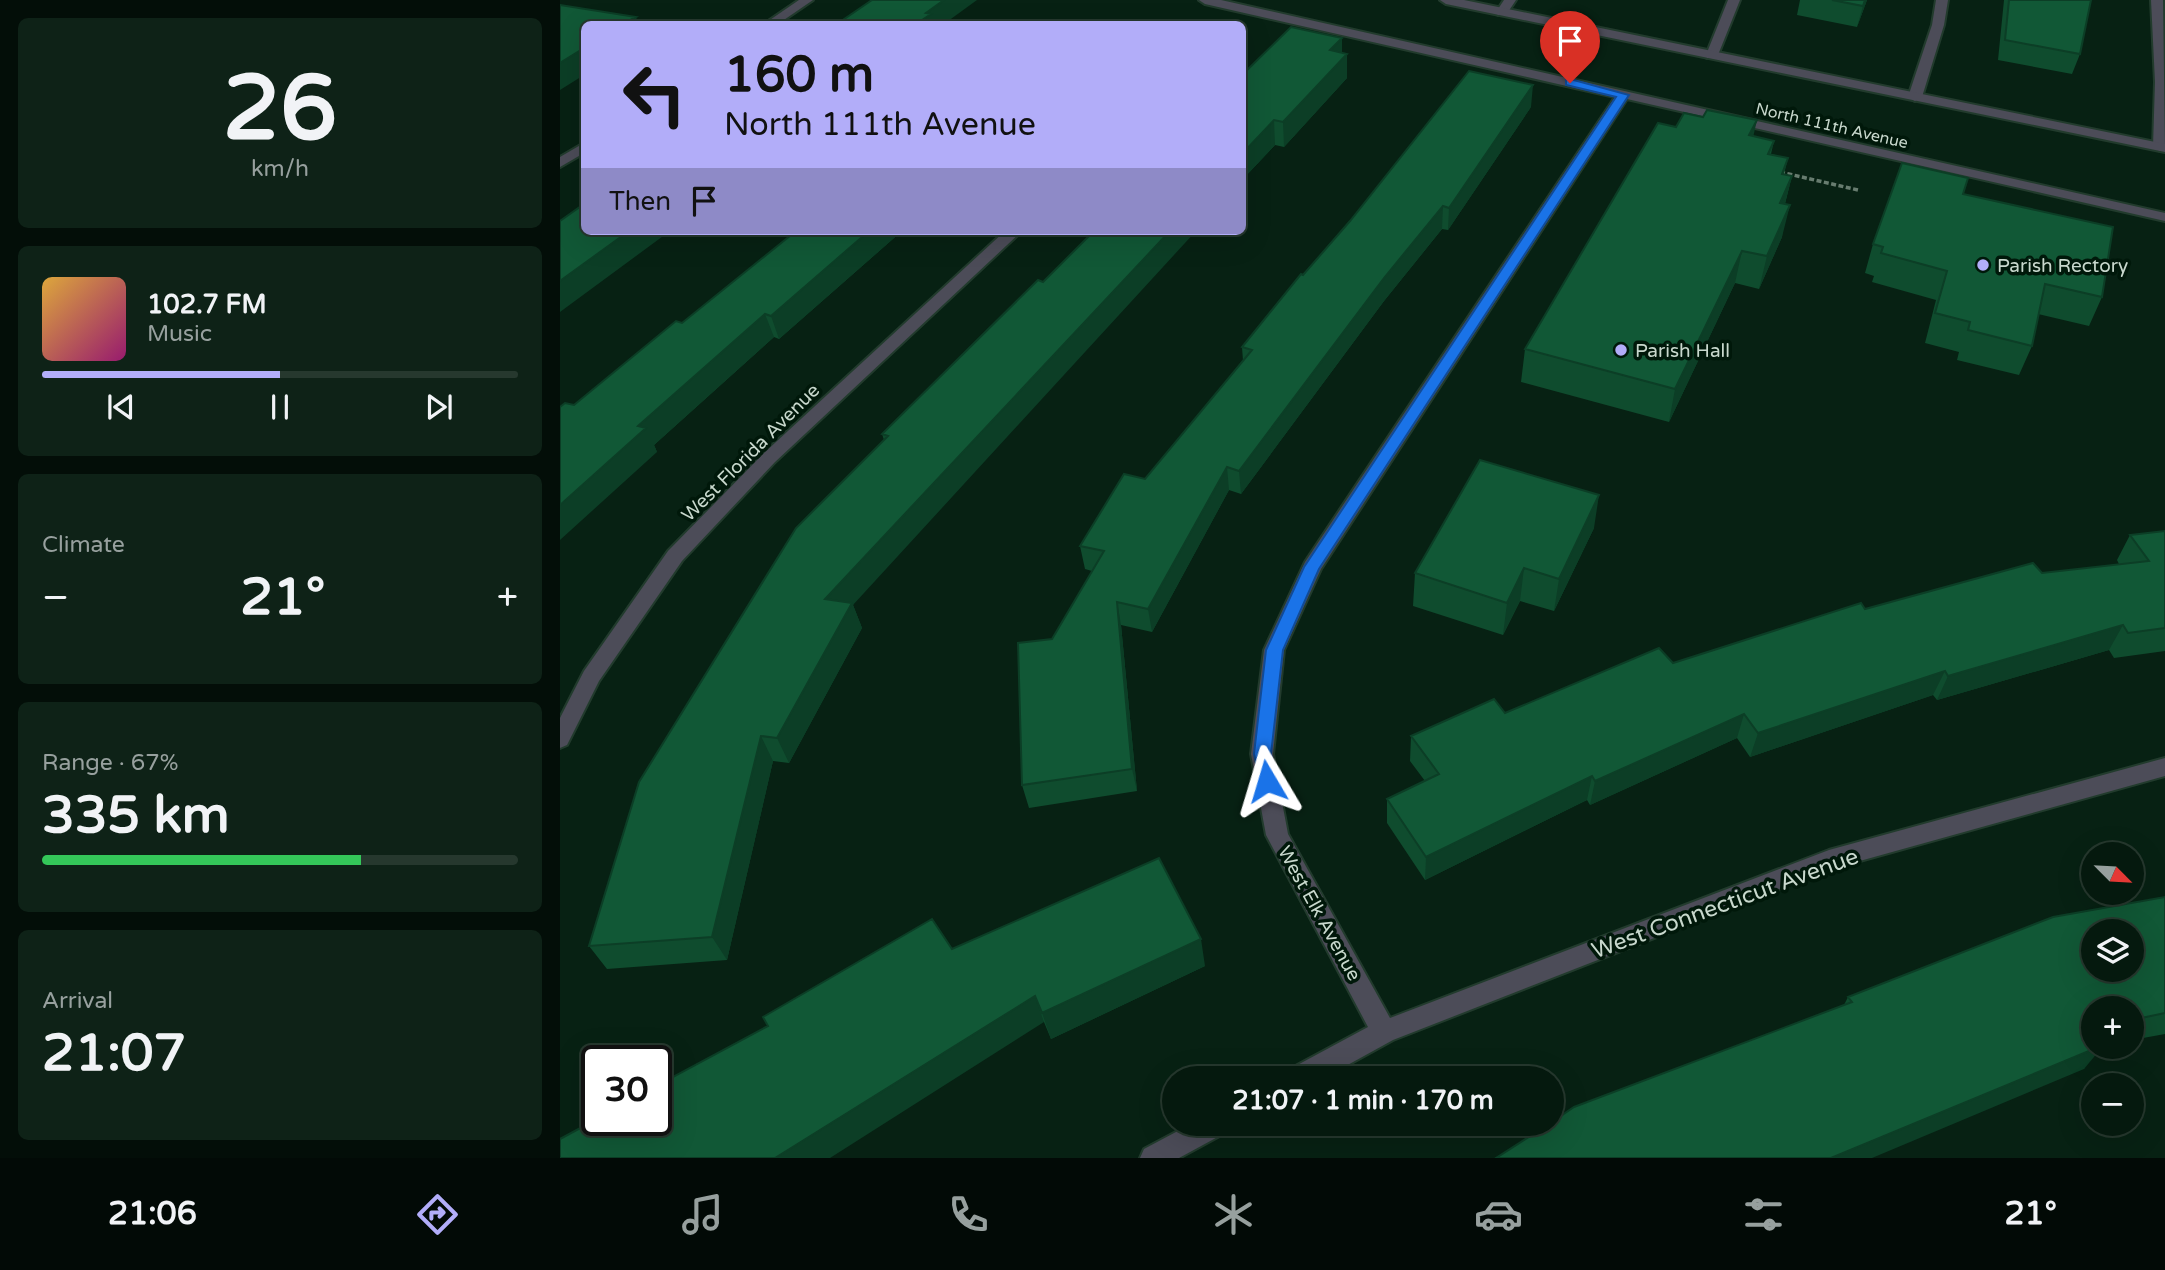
<!DOCTYPE html>
<meta charset="utf-8">
<style>
:root{--surface:#05190e;--page:#0e2217;--text:#f1f3f6;--muted:#97a09e;--line:#26382e;--accent:#b2adf9}
body{margin:0;font-family:"Varela Round",sans-serif;background:var(--page);color:var(--text);height:100vh;display:flex;flex-direction:column;font-size:26px;white-space:nowrap}
*{box-sizing:border-box;margin:0}
p{font-size:23px;color:var(--muted)}
.icon{flex:none;width:38px;height:38px;fill:none;stroke:currentColor;stroke-width:2;stroke-linecap:round;stroke-linejoin:round}
.map{position:relative;flex:1;overflow:hidden}
.drawer{display:flex;flex-direction:column;gap:18px;padding:18px;background:#030e08;width:560px}
.drawer>*{flex:none}
.guide{position:absolute;left:21px;top:21px;width:665px;height:214px;border-radius:10px;box-shadow:0 7px 28px #0002,0 0 0 2px var(--line);background:#b2adf9;color:#111;overflow:hidden}
.needle{width:46px;rotate:114deg}
.fabs{position:absolute;left:1521px;top:842px;display:grid;gap:14px}
.fabs a{display:grid;place-items:center;width:63px;height:63px;border-radius:50%;background:var(--surface);box-shadow:0 7px 28px #0002,0 0 0 2px var(--line);font-size:35px}
.speed{position:absolute;left:21px;top:1045px;display:flex;gap:14px;font-size:35px;font-weight:700;text-align:center}
.speed>*{display:grid;place-content:center;width:91px;height:91px;border-radius:50%;background:var(--surface);box-shadow:0 7px 28px #0002,0 0 0 2px var(--line);line-height:1}
.speed .limit{border:4px solid #111;border-radius:10px;background:#fff;color:#111}
.pin{position:absolute;display:grid;place-items:center;width:60px;height:60px;color:#fff;margin:-72px -30px;border-radius:50% 50% 50% 0;rotate:-45deg;box-shadow:0 0 7px #0007}
.pin .icon{rotate:45deg}
.me{position:absolute;width:77px;margin:-38px;rotate:353deg;stroke-linejoin:round;filter:drop-shadow(0 0 5px #0008)}
.turn{display:flex;align-items:center;gap:24px;height:147px;padding:0 28px;font-size:32px}
.turn .icon{width:91px;height:91px;stroke-width:2.5}
.turn b{display:block;font-size:49px;line-height:60px}
.then{display:flex;align-items:center;height:66px;padding:0 28px;background:#0003;gap:14px;font-size:26px}
.big{font-size:52px;font-weight:700;line-height:1.1}
.drawer .card{flex:1;display:flex;flex-direction:column;justify-content:center;gap:10px;min-width:0;padding:0 24px;border-radius:10px;background:var(--page)}
.drawer .dial{align-items:center;gap:0}
.dial b{font-size:91px;line-height:1}
.song{display:flex;align-items:center;gap:21px}
.cover{width:84px;height:84px;border-radius:10px;background:linear-gradient(135deg,hsl(40 70% 55%),hsl(320 70% 35%))}
.played{height:7px;border-radius:4px;background:linear-gradient(90deg,var(--accent) 50%,var(--line) 50%)}
.keys{display:flex;justify-content:space-around;direction:ltr}
.heat{display:flex;justify-content:space-between;align-items:center;font-size:38px;direction:ltr}
.charge{height:10px;border-radius:5px;background:linear-gradient(90deg,#34c759 67%,var(--line) 0)}
.trip{position:absolute;left:602px;top:1066px;width:402px;height:70px;border-radius:35px;background:var(--surface);box-shadow:0 7px 28px #0002,0 0 0 2px var(--line);font-weight:700;line-height:70px;text-align:center}
.tabs{display:flex;height:112px;justify-content:space-around;align-items:center;background:#020a06;color:var(--muted)}
.tabs .icon{width:49px;height:49px}
.tabs .selected{color:var(--accent)}
.tabs b{font-size:32px;color:var(--text)}
main{display:flex;flex:1;min-height:0}
.map>svg:first-child{display:block}
.lines{fill:none;stroke-linecap:round;stroke-linejoin:round}
.service-casing{stroke:#223b2d;stroke-width:4}
.minor-casing{stroke:#223b2d;stroke-width:4}
.tertiary-casing{stroke:#223b2d;stroke-width:4}
.path{stroke:#677c6f;stroke-width:3.5;stroke-dasharray:5 2.5;stroke-linecap:butt}
.service{fill:#4c4c58;fill-rule:evenodd}
.minor{fill:#4c4c58;fill-rule:evenodd}
.tertiary{fill:#4c4c58;fill-rule:evenodd}
.wall{fill:#0f4c2e}
.shaded-wall{fill:#0c3e26}
.building{fill:#115836;stroke:#0c3e26;stroke-width:2;fill-rule:evenodd}
.route{fill:#1a73e8;stroke:#114b97;stroke-width:2}
.poi-dot{fill:#b2adf9;stroke:#00180a;stroke-width:2.5}
.labels{text-anchor:middle;stroke-width:7;stroke-linejoin:round;paint-order:stroke}
.far-street-label{font-size:16px;fill:#c8d8cd;stroke:#00180a}
.poi-label{font-size:19px;fill:#c8d8cd;stroke:#00180a;text-anchor:start}
.street-label{font-size:19px;fill:#c8d8cd;stroke:#00180a}
.near-street-label{font-size:23px;fill:#c8d8cd;stroke:#00180a}
</style>
<main>
<section class="drawer">
<div class="card dial"><b>26</b><p>km/h</p></div>
<div class="card">
<div class="song"><i class="cover"></i><div><b>102.7 FM</b><p>Music</p></div></div>
<div class="played"></div>
<div class="keys"><svg class="icon" aria-label="previous" viewBox="0 0 24 24"><path d="M18 5L8 12l10 7zM5 5v14"/></svg><svg class="icon" aria-label="pause" viewBox="0 0 24 24"><path d="M8 5v14M16 5v14"/></svg><svg class="icon" aria-label="next" viewBox="0 0 24 24"><path d="M6 5l10 7-10 7zM19 5v14"/></svg></div>
</div>
<div class="card"><p>Climate</p>
<div class="heat"><a>−</a><b class="big">21°</b><a>+</a></div>
</div>
<div class="card"><p>Range · 67%</p><b class="big">335 km</b><div class="charge"></div></div>
<div class="card"><p>Arrival</p><b class="big">21:07</b></div>
</section>
<div class="map">
<svg width="1605" height="1158" viewBox="0 0 1605 1158">
<rect width="100%" height="100%" fill="#072113"/>
<g class="lines">
<defs>
<path id="service" d="M944,0H956L946,15H938L936,12Z
M1376,0H1388L1384,25L1362,97L1355,101L1348,97L1372,25Z"/>
<path id="minor" d="M239,0H253L218,24H204Z
M639,0H661L1605,213V221L1067,99L761,569L724,650L713,754L728,834L830,1018L1269,850L1605,758V776L1271,869L833,1040L764,1078H726L730,1069L808,1027L706,835L691,754L704,650L745,562L1055,97L645,4Z
M1168,0H1180L1158,55L1157,58H1147L1146,55Z
M1591,0H1603L1605,150L1600,151L1593,147L1595,82Z
M24,143V153L0,167V157Z
M445,231H462L215,462L122,561L39,681L7,745L0,748V718L24,671L108,551L203,454Z
M631,1124H669L665,1133L619,1158H580L584,1149Z"/>
<path id="tertiary" d="M880,0H904L1605,144V152L886,4Z"/>
</defs>
<!-- service casing -->
<use href="#service" class="service-casing"/>
<!-- minor casing -->
<use href="#minor" class="minor-casing"/>
<!-- tertiary casing -->
<use href="#tertiary" class="tertiary-casing"/>
<!-- path -->
<path class="path" d="M1220,172L1298,190"/>
<!-- service -->
<use href="#service" class="service"/>
<!-- minor -->
<use href="#minor" class="minor"/>
<!-- tertiary -->
<use href="#tertiary" class="tertiary"/>
</g>
<!-- wall -->
<path class="wall" d="M1240,0H1307L1297,27L1237,15Z
M1444,0H1531L1520,54L1512,74L1438,60Z
M782,38V53L787,78L724,147L715,145L682,180V75Z
M971,107L888,230L882,229L824,301L681,494L669,490L592,632L561,625L577,791L469,808L462,785L492,639L532,571L525,569L520,546L585,479L683,361L682,347L790,221Z
M1116,127L1193,136L1214,141L1211,154L1228,158L1224,174L1232,176L1225,204L1222,237L1199,289L1175,283L1109,422L961,382L965,349Z
M1403,194L1542,297L1529,326L1478,314L1472,346L1459,375L1397,360L1399,352L1365,343L1376,300L1312,282L1314,276L1305,273L1313,244Z
M236,231H342L219,339L214,337L94,445L97,452L14,405L122,323Z
M478,280L293,605L302,628L229,763L213,761L167,960L47,969L29,946L324,440L322,434Z
M1034,528L994,611L960,601L943,635L853,606L855,573Z
M1605,531V651L1554,658L1549,650L1377,700L1373,695L1190,757L1177,738L1030,805L1027,800L865,880L827,823V799L865,781L850,761L851,736L945,713L1113,663L1305,609L1482,573L1559,564L1557,560L1570,535Z
M1605,897V1034L1572,1040V1008H1533V1046L1524,1069L1284,1005L1288,997Z
M392,949L645,966L491,1039L484,1022Z"/>
<!-- shaded-wall -->
<path class="shaded-wall" d="M384,0H417L384,24H356L366,13Z
M1305,0H1307L1297,27L1303,6Z
M76,17L79,24H63Z
M782,38V59L787,54V78L724,147L723,122L770,50Z
M24,48V75L0,90V63Z
M973,85L971,107L888,230L889,208Z
M714,120L715,145L682,180V154Z
M1197,120L1190,151L1189,135Z
M1232,176L1224,207L1220,203Z
M1230,205L1222,237L1199,289L1207,256Z
M883,206L882,229L824,301L681,494L679,471L824,278Z
M69,231H110L0,312V281Z
M309,231H342L219,339L211,316Z
M610,231H636L293,605L302,628L229,763L217,738L265,599Z
M1182,251L1175,283L1109,422L1115,389Z
M205,314L214,337L94,445L97,452L0,540V505L78,426Z
M667,467L669,490L592,632L588,609Z
M1039,495L1034,528L994,611L999,579Z
M964,568L960,601L943,635L947,603Z
M557,602L561,625L577,791L572,769Z
M1563,625L1549,650L1377,700L1388,676Z
M1385,671L1373,695L1190,757L1198,733Z
M1184,714L1177,738L1030,805L1035,781Z
M201,736L213,761L167,960L152,937Z
M1032,776L1027,800L865,880L866,857Z
M641,939L645,966L491,1039L482,1013Z
M475,996L484,1022L270,1158H215Z
M1541,1046H1543L1524,1069L1312,1158H1271Z"/>
<!-- building -->
<path class="building" d="M312,0H384L366,13L371,14L356,24H277Z
M1272,0H1305L1303,6Z
M1449,0H1531L1520,54L1445,40Z
M0,5L76,17L63,24H24V48L0,63Z
M731,27L782,38L770,50L787,54L723,122L714,120L682,154V75Z
M909,71L973,85L889,208L883,206L824,278L679,471L667,467L588,609L557,602L572,769L462,785L458,643L492,639L544,551L520,546L564,474L585,479L692,350L682,347L741,274L743,275L790,221Z
M1147,110L1197,120L1189,135L1214,141L1208,154L1228,158L1222,174L1232,176L1220,203L1230,205L1207,256L1182,251L1115,389L965,349L1098,123L1116,127L1124,113L1143,117Z
M1342,163L1408,178L1403,194L1553,227L1542,297L1485,284L1472,346L1408,330L1410,322L1375,313L1387,271L1321,253L1323,247L1313,244Z
M24,204V231H69L0,281V221Z
M236,231H309L211,316L205,314L78,426L86,428L0,505V407L5,403L14,405L116,321L122,323Z
M534,231H610L265,599L292,603L217,738L201,736L152,937L29,946L79,782L236,528L328,436L322,434L478,280L483,282Z
M920,460L1039,495L999,579L964,568L947,603L855,573Z
M1605,531V628L1568,633L1563,625L1388,676L1385,671L1198,733L1184,714L1035,781L1032,776L866,857L827,799L879,774L851,736L934,699L945,713L1099,648L1113,663L1301,603L1305,609L1473,563L1482,573L1589,561L1570,535Z
M599,858L641,939L482,1013L475,996L215,1158H0V1139L37,1119V1120H96V1086L208,1026L203,1017L372,919L392,949Z
M1605,897V1013L1572,1020V1008H1533V1027H1531L1533,1031V1046H1541L1271,1158H936L989,1124H992V1122L1014,1107L1292,1002L1288,997L1493,917ZM1533,931H1572V970H1533Z"/>
<!-- route -->
<path class="route" d="M1010,79L1069,95L759,569L723,650L711,754L716,781L714,786L707,788L701,786L694,754L706,650L744,567L1056,97L1006,85V80Z"/>
<!-- markers -->
<g class="poi-dot">
<circle cx="1423" cy="265" r="7"/>
<circle cx="1061" cy="350" r="7"/>
</g>
<g class="labels">
<!-- far-street labels -->
<g class="far-street-label">
<text transform="translate(1272 125) rotate(13)" y="6">North 111th Avenue</text>
</g>
<!-- poi labels -->
<g class="poi-label">
<text x="1437" y="272">Parish Rectory</text>
<text x="1075" y="357">Parish Hall</text>
</g>
<!-- street labels -->
<g class="street-label">
<text transform="translate(190 452) rotate(-45)" y="7">West Florida Avenue</text>
<text transform="translate(760 913) rotate(61)" y="7">West Elk Avenue</text>
</g>
<!-- near-street labels -->
<g class="near-street-label">
<text transform="translate(1165 903) rotate(-20)" y="8">West Connecticut Avenue</text>
</g>
</g>
</svg>
<div class="fabs">
<a><svg class="needle" viewBox="-14 -14 28 28"><path d="M0-13l5 13h-10z" fill="#e53935"/><path d="M0 13l5-13h-10z" fill="#97a09e"/></svg></a>
<a><svg class="icon" aria-label="layers" viewBox="0 0 24 24"><path d="M12 4l9 5-9 5-9-5zM3 14l9 5 9-5"/></svg></a>
<a>+</a>
<a>−</a>
</div>
<div class="speed"><div class="limit">30</div></div>
<div class="pin" style="left:1010px;top:83px;background:#d93025"><svg class="icon" aria-label="arrive" viewBox="0 0 24 24"><path d="M6 21V4h12l-3 4 3 4H6"/></svg></div>
<svg class="me" style="left:707px;top:781px" viewBox="-20 -20 40 40"><path d="M0-17L14 15 0 8-14 15z" fill="#1a73e8" stroke="#fff" stroke-width="4"/></svg>
<div class="trip">21:07 · 1 min · 170 m</div>
<div class="guide">
<div class="turn"><svg class="icon" aria-label="left" viewBox="0 0 24 24"><path d="M17 20v-9H6M10 6l-5 5 5 5"/></svg><div><b>160 m</b>North 111th Avenue</div></div>
<div class="then">Then<svg class="icon" aria-label="arrive" viewBox="0 0 24 24"><path d="M6 21V4h12l-3 4 3 4H6"/></svg></div>
</div>
</div>
</main>
<nav class="tabs">
<b>21:06</b>
<svg class="icon selected" aria-label="directions" viewBox="0 0 24 24"><path d="M12 3l9 9-9 9-9-9zM9 14v-3h6M13 9l2 2-2 2"/></svg>
<svg class="icon" aria-label="music" viewBox="0 0 24 24"><path d="M9 18V5l10-2v13"/><circle cx="6" cy="18" r="3"/><circle cx="16" cy="16" r="3"/></svg>
<svg class="icon" aria-label="phone" viewBox="0 0 24 24"><path d="M5 4h4l2 5-3 2q2 4 5 5l2-3 5 2v4C11 20 4 13 5 4z"/></svg>
<svg class="icon" aria-label="climate" viewBox="0 0 24 24"><path d="M12 3v18M4 7l16 10M4 17L20 7"/></svg>
<svg class="icon" aria-label="car" viewBox="0 0 24 24"><path d="M5 17H2v-5l4-1 3-4h7l3 4 3 1v5h-3M9 17h6M6 11h13"/><circle cx="7" cy="17" r="2"/><circle cx="17" cy="17" r="2"/></svg>
<svg class="icon" aria-label="filters" viewBox="0 0 24 24"><path d="M4 7h16M4 17h16"/><circle cx="9" cy="7" r="2"/><circle cx="15" cy="17" r="2"/></svg>
<b>21°</b>
</nav>
